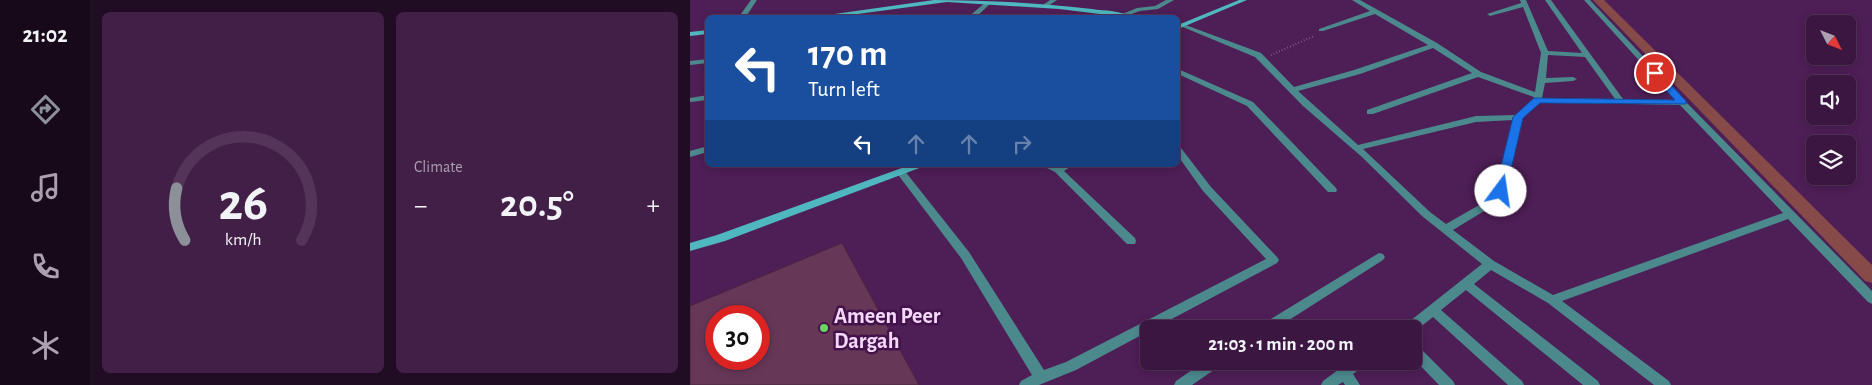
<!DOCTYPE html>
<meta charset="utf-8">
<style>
:root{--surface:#3a1640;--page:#411f47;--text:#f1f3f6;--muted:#ab9fb1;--line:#543559;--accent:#8c9099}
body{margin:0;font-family:"Alegreya Sans",sans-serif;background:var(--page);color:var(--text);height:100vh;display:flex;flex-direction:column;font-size:19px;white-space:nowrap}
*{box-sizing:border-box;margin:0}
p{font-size:16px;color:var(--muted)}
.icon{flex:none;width:28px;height:28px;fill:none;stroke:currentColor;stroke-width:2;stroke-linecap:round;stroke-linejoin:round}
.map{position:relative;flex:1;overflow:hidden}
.side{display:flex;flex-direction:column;gap:12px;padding:12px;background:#200c23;width:600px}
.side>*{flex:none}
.guide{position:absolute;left:15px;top:15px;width:475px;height:152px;border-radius:8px;box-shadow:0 2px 8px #0003,0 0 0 1px var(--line);background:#1a4fa0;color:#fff;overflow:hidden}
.needle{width:32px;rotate:132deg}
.tools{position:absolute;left:1116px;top:15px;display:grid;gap:10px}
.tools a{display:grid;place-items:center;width:50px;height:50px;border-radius:8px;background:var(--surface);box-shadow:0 2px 8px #0003,0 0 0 1px var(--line);font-size:25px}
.speed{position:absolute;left:15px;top:305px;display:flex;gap:10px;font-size:25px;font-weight:700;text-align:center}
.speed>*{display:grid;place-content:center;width:65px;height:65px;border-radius:50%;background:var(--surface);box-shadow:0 2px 8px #0003,0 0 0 1px var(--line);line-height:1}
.speed .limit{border:8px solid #d22;background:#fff;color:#111}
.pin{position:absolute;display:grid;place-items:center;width:42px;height:42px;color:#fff;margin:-21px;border:2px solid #fff;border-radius:50%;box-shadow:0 1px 5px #0007}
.me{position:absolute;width:55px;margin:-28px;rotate:14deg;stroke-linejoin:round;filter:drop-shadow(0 0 4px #0008)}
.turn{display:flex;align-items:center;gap:18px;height:105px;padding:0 20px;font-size:22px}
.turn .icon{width:65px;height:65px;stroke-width:2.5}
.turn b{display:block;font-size:35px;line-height:42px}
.lanes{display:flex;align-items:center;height:48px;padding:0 20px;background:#0003;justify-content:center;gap:25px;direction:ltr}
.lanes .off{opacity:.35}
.big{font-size:38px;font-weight:700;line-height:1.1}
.side .tile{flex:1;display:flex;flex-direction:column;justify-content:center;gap:8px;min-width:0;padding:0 18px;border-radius:8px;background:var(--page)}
.side .dial{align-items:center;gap:0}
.dial svg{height:130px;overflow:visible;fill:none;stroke:var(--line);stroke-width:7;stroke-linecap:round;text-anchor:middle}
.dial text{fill:var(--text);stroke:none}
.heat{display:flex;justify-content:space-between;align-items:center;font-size:28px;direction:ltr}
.side .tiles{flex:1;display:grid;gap:12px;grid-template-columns:repeat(2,1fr)}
.trip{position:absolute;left:450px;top:320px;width:282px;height:50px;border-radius:8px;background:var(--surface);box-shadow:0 2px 8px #0003,0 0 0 1px var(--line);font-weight:700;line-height:50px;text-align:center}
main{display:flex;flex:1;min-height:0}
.menu{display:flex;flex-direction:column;width:90px;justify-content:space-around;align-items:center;background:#17091a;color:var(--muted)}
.menu .icon{width:35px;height:35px}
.menu .on{color:var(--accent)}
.menu b{font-size:22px;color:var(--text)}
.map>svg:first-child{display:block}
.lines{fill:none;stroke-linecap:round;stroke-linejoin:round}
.canal{fill:#864a49;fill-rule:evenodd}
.building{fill:#673757;stroke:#48263d;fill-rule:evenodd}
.path{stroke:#a781ad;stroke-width:2;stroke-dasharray:0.5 2.5;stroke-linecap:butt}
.street{fill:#4c898d;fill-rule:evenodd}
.secondary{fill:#4fb7bf;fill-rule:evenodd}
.route{fill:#1a73e8;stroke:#114b97}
.poi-dot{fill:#6dd361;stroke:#42124a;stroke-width:2}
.labels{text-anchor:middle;stroke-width:5;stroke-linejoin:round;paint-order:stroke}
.near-poi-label{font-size:22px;font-weight:bold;fill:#f5d8f9;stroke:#42124a;text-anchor:start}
</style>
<main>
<nav class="menu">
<b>21:02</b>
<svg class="icon on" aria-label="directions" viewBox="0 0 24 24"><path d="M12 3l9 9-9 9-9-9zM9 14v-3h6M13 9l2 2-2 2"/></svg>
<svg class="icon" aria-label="music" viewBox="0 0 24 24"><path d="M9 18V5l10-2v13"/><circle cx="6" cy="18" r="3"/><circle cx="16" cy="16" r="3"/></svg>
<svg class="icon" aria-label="phone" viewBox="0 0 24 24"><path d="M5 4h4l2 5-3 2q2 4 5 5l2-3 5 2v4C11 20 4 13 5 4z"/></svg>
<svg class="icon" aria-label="climate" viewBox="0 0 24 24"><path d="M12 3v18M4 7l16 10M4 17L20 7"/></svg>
</nav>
<section class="side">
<div class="tiles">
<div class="tile dial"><svg viewBox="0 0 100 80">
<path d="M14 69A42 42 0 1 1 86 69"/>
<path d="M14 69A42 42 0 0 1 9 37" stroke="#8c9099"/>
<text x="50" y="56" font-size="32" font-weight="700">26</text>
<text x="50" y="72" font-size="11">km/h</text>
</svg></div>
<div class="tile"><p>Climate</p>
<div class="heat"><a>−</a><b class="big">20.5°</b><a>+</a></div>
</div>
</div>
</section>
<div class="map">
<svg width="1182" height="385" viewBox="0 0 1182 385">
<rect width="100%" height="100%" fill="#4e1e56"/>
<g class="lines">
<!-- canal -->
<path class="canal" d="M903,0H914L1182,265V283L1175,281Z"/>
</g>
<!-- building -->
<path class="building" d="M152,243L229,385H0V306ZM26,316H69V359H26Z"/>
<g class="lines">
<!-- path -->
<path class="path" d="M581,55L624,36"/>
<!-- street -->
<path class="street" d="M61,0H67L55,18H48Z
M360,0H367L357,7H353V5Z
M476,0H484L468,9L450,11L433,17L430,15L447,8L465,6Z
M662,0H670L747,43L791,72L845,92L851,53L833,7L800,16L797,14L831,3L830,0H836L858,51L892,53L855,0H861L933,99L985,100L894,0H900L995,101L1182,291V304L1178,302L1098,219L872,301L979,381L981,385H964L858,303L801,270L784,284L908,381L910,385H893L776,290L751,310L832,381L834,385H818L743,317L724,332V329H713L715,325L792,264L732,216L672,157L613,106L565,57L488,25L493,24L571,53L604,87L664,70L738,45L685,14L633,31H629V29L680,11ZM743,48L782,73L677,110V114H683L788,77L844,97L843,99L826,115L786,116L668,145L608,91L670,74ZM858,55L895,57L925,99L852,98L855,83L883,81L887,79L883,77L856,78ZM849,102L990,105L1093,213L863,295L804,261L763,230L799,208L815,193L832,118ZM823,120L806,190L791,204L756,224L740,212L673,149L786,122Z
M296,2L301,3L285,18H277Z
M18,59V63L0,65V61Z
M488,69L563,102L646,188L647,190L646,192H638L557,106L488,74Z
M18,95V100L0,102V98Z
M18,146V152L0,157V151Z
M488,147L491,148L521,187L587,257L589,260L587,263L463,329H459V331L386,370L349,385H329L331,381L342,375L271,258L206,172L211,169L214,170L279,252L354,370L376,362L576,259L513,191L488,156Z
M351,165L368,166L383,165L374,171L445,238L446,241L445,244H437L365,172Z
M689,253L693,254L695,257L693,260L585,329H569L571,325Z
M724,346L729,347L763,381L765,385H749L724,359Z
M515,361H533L531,365L502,385H484L486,381Z
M660,361H677L675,365L663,374L670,385H655L653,382L648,385H631L633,381Z"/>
<!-- secondary -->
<path class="secondary" d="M244,0C296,0 349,3 402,9C415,11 431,10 443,18L369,9L257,2L138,18H116Z
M549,0H557L488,29V25Z
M18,30V34L0,36V32Z
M220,165H234L232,167L35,241L0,251V243L27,235Z"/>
</g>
<!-- route -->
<path class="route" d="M962,71H968L996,101V104L850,103L833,118L816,191L815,193H807L805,191L823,117L844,98L985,100L962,75Z"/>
<!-- markers -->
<circle class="poi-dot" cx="134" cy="328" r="5"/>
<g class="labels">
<!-- near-poi labels -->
<g class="near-poi-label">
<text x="144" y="323">Ameen Peer<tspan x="144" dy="25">Dargah</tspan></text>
</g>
</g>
</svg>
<div class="tools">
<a><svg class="needle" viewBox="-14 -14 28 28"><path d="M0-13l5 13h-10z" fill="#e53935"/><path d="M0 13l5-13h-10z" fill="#ab9fb1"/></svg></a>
<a><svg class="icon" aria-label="sound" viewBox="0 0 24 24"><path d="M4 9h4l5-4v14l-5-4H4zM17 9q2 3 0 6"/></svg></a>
<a><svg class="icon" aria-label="layers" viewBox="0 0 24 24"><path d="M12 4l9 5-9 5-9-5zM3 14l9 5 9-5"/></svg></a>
</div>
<div class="speed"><div class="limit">30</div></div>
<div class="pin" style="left:965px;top:73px;background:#d93025"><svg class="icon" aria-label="arrive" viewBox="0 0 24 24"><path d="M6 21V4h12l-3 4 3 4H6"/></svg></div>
<svg class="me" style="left:811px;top:191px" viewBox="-20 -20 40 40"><circle r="19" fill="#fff"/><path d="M0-13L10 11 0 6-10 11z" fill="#1a73e8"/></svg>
<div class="trip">21:03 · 1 min · 200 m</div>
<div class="guide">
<div class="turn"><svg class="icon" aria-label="left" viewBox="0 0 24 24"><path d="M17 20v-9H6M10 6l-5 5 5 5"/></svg><div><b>170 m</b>Turn left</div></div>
<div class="lanes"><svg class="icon" aria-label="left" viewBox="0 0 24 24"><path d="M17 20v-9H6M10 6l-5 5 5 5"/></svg><svg class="icon off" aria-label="ahead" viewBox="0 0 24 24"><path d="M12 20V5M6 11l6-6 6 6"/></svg><svg class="icon off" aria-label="ahead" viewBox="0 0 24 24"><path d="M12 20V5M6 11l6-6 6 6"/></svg><svg class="icon off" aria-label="right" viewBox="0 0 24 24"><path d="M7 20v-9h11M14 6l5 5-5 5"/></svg></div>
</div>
</div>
</main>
